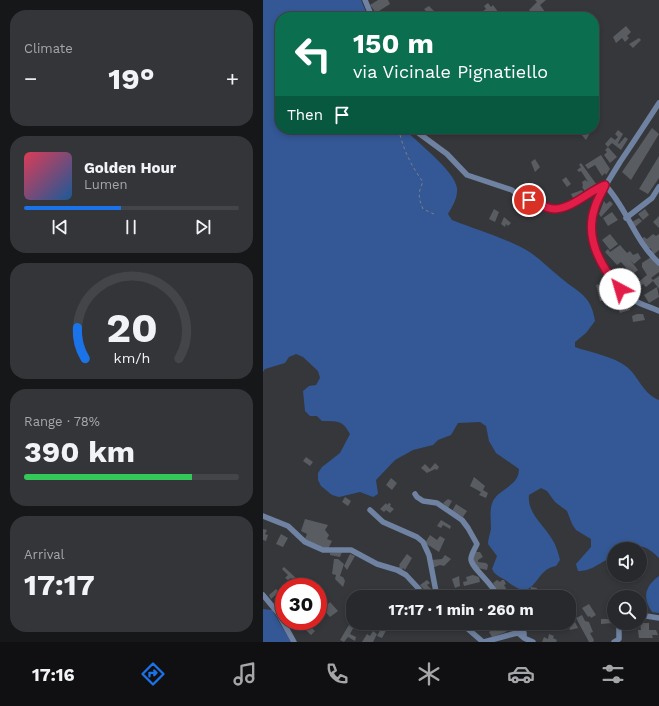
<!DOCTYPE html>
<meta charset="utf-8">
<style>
:root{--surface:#28292c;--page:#343538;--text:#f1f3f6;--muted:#a5a6a9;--line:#444548;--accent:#1a73e8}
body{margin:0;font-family:"Work Sans",sans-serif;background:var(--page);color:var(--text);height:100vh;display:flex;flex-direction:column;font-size:15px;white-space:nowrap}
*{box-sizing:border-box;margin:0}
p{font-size:13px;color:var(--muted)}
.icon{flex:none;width:22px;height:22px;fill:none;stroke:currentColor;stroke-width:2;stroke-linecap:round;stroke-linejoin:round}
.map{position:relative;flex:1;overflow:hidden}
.panel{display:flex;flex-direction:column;gap:10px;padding:10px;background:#161718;width:263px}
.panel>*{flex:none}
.banner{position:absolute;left:12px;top:12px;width:324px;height:122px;border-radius:16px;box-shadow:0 2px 6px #0003,0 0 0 1px var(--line);background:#0b6e4f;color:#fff;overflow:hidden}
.controls{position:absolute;left:344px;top:542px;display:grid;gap:8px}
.controls a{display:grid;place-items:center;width:40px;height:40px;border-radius:50%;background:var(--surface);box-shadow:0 2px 6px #0003,0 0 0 1px var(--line);font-size:20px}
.speed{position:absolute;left:12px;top:578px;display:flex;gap:8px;font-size:20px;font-weight:700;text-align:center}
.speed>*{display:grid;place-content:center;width:52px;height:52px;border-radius:50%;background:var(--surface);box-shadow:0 2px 6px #0003,0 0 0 1px var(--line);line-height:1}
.speed .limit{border:6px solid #d22;background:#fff;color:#111}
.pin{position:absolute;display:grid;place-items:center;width:34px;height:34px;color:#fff;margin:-17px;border:2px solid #fff;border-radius:50%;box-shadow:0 1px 4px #0007}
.me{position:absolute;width:44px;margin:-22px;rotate:321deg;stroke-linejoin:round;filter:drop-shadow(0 0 3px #0008)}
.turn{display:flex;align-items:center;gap:14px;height:84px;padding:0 12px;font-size:18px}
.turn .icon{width:52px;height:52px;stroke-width:2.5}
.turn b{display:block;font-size:28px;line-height:34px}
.then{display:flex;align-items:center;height:38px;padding:0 12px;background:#0003;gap:8px;font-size:15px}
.big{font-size:30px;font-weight:700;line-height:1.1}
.panel .tile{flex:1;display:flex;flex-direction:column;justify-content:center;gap:6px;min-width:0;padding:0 14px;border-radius:16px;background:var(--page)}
.panel .dial{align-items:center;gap:0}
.dial svg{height:104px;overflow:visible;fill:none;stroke:var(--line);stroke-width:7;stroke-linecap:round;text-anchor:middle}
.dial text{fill:var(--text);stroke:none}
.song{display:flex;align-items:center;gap:12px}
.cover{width:48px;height:48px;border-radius:6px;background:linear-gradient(135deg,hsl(350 70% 55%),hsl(210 70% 35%))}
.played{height:4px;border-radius:2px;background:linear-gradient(90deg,var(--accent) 45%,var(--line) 45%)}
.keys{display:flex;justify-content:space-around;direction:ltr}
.heat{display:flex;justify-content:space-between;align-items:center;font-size:22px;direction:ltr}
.charge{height:6px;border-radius:3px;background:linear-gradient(90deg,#34c759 78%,var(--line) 0)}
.trip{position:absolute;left:83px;top:590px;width:230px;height:40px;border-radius:16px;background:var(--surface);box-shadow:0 2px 6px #0003,0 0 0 1px var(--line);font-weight:700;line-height:40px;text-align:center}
.dock{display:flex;height:64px;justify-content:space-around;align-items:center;background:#101012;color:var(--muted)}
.dock .icon{width:28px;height:28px}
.dock .on{color:var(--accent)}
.dock b{font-size:18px;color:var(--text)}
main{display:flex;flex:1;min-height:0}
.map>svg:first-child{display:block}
.green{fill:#335895}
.building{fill:#595c61}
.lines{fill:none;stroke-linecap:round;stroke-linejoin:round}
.path{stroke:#7d7f82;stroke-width:1;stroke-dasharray:3 3;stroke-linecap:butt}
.minor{stroke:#6f82a1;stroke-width:5.5}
.route-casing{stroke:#92132f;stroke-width:10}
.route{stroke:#e11d48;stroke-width:7}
</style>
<main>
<section class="panel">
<div class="tile"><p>Climate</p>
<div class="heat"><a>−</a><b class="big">19°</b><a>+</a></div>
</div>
<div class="tile">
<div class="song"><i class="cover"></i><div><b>Golden Hour</b><p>Lumen</p></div></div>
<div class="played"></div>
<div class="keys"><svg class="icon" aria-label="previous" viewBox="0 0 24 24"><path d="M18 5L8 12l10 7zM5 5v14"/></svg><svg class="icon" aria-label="pause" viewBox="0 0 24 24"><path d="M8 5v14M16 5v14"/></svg><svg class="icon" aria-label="next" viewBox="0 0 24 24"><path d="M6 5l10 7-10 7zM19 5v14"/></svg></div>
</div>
<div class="tile dial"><svg viewBox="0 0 100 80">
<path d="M14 69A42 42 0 1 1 86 69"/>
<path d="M14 69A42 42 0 0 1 8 45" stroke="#1a73e8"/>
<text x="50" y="56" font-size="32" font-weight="700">20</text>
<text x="50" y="72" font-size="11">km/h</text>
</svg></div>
<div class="tile"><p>Range · 78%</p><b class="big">390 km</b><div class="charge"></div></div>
<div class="tile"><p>Arrival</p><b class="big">17:17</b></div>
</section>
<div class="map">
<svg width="396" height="642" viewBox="0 0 396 642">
<rect width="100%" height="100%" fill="#35373b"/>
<!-- green -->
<path class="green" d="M0,0H98L105,17H17V129H141C154,142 192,171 194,188C195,197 190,206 185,214L189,220C214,230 244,238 268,253C278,260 288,270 298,278C317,294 328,295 332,321L323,333L312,342V347C329,353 350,356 364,367C376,377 380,394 396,400V558C377,539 373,549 351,549V557C335,562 331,571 315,571L313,564L328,547V539L313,530L309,524L304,511L292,502L284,491L278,488L266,495C264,513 280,524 289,539C293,545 295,552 297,560L293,566C270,569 274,605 245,582C239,577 233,577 229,569L234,556L225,544C225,539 227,534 228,529C228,519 226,510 230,501C237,488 256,486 256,469L233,453L226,441L223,426L217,422L195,423L188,435L175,440L170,445L150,450L132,460L113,480L115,494L110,497L97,492L76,497L69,495L58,486L55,480V473L59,467L77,453L87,434C79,419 74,422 59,421L54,416H47L42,411L40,391L46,386L53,385L57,378L55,371L40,357L33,354L26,357L22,363L2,369L0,372Z
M396,576V613L389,612C379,598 382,586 396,576Z
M0,609L9,610L28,642H0Z"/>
<!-- building -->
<path class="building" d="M115,0H125L127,4L113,13L107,5Z
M272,0H283L277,5L283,13L279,17H272L266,10L274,2Z
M225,3L228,7L230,5L239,17H228L226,14L220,17L222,14L220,11L223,9L221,6Z
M166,6L173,13L168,17L161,9Z
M160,11L165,17H156L154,15Z
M363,26L368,32L364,36L366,38L362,42L359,38L353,43L350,37Z
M376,38L378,40L370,48L366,44Z
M389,128L396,134L368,180L359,172Z
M321,129H329L323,140L317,133Z
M355,130L360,134L355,143L356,144L362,137L365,139L358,150L349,143L345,147L342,144L348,137L352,140L355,137L352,134Z
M345,147L354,157L347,163L341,155L344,152L342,150Z
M338,155L347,169L343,175L342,173L339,176L332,165L325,169L322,165Z
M396,156V178L385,194L376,189Z
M272,159L277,167L272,172L268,162Z
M318,163L334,185L323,193L319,187L320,186L319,182L322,180L325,182L318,171L316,172L314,170L318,167L316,165Z
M303,177L308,184L304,187L299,180Z
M319,190L321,193L310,198L308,194Z
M341,201L343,204L347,201L350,204L338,217L336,214Z
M231,209L236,212L232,222L226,219Z
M382,209L386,215L380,220L375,214Z
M349,212L355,220L345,226L340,218Z
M396,216V228L390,222Z
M241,217L248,223L245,226L243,224L242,227L238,224Z
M376,218L379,221L371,228L369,222Z
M347,234L355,244L347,250L339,240Z
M390,234L393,236L396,234V250L390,255L387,252L389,250L387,248H384L378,239L381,237L384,239Z
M357,245L364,253L367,251L370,255L375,253L378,258L371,264L367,260L375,270L364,278L359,272L364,269L358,262L354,265L342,252L345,249L347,252Z
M388,257L396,265V272L388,278L390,280L396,276V289L390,281L383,287L380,284L377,287L374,283L384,275L379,267V263Z
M336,284L340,301H337L333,285Z
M394,287L396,297L386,303L381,295Z
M356,299L360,302L362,307L365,306L367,310L357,313L351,300Z
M374,314H380L382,320L370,322L369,316Z
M43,457L50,462L47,466L40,461Z
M172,463L176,467L174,470L172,469L164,473L158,468L162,464L167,469Z
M211,477L222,486L220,490L225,493L223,498L216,495L218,492L207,486Z
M128,478L134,483L129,490L123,485Z
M82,497L88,501L85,506L79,502Z
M185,499L189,501L185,508L180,503Z
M123,503L124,505L126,503L128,504L127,506L131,509L127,513L123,510L121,512L117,509Z
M193,504L204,511L200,517L189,511Z
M42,519L65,525L62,530L66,535L64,539L69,541L65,549L41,541L44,534L38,531Z
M178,520L188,526L187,529L180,525L178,528L174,526Z
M0,529L4,530L2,534L5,535L3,541L0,540Z
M18,534L25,538L20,547L13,544Z
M167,535L174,540L177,536L182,539L176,552L162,543Z
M79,552L77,557L67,555V553Z
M211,552H217L220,557L215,560V562L223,563L225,565L224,570L215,568L211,565Z
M87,554L92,556L84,570L81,566Z
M144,554L149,558L142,570L140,568L139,570L135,568L137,566L136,565Z
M182,555L188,559L181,566L177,565L169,568L168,560L179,559Z
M71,559H75L81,564L77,576L80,577L82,581L80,587L72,579L73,575L69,574Z
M21,567L33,578L30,580L28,578L25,580L22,578L25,575L19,569Z
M210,575L216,577L217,582L201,586L200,582L204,581L203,577Z
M196,576L197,586L192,588L189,579Z
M164,580L167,583L164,585L168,589L164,593L157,585Z
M234,580L237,582L239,580H241L243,584L241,585L244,590L235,592L230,583Z
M268,587L274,588L273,594L267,593Z
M13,589L16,592L8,599L6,595Z
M67,602L75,611L67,617L60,609Z
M326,604L333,615L328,618L327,616L325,617L319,608Z
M319,615L322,621L326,622L330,632L327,633L331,640L330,642H326L313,618Z
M90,618V623H93L87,634L93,637L92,641L85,637L81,642L77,640Z
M338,619H350V623L338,624Z
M45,621H57L50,627Z
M312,622L315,628L307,630L306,626Z
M121,623H127L119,638L114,636Z
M229,623H247L243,632L229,637L226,632L234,627L228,625Z
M377,623H386V630H393L395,635H389L390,638H376L375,630H378Z
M46,625L52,631L48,635L42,629Z
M110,631L114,634L110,642H99L104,634L107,636Z
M286,634L291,636L290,638L294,640L293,642H279L281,637L285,639Z"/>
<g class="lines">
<!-- path -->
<path class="path" d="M136,129C139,148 149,167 160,182C155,192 155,198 160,209L173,215"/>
<!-- minor -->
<path class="minor" d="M102,0L109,17
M396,103C383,123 370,143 357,162C348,177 338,191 332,207C319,242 344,280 371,300C378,305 388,307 396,311
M150,129L184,154L204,175L249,190L256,196L275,204L292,209L297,207L313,201L332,189L342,185C364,208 371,240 396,263
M363,218L389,198L396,187
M152,494L154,497L160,501L174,503L199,520L205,528L214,544C212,549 208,554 208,559C208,568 230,583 235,597
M107,510L120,522L154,537L160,542L166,555L174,597
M0,516L25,526L42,542L60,550H88L114,564L134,570L143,575L156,589L158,597
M0,595L15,613L31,642
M360,597L370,595V597
M377,615L396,618
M198,623L220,642
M253,623L261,633V638L270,642
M221,642L250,634L255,633L261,638
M351,642L356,639V623"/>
</g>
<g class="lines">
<defs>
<path id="route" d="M266,200C273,203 284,209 292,209C310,208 326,191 342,185C339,192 334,200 332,207C321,237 338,267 357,289"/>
</defs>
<!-- route casing -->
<use href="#route" class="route-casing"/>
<!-- route -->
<use href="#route" class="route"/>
</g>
</svg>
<div class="controls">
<a><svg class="icon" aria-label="sound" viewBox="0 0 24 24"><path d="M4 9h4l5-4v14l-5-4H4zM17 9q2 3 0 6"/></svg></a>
<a><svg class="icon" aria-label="search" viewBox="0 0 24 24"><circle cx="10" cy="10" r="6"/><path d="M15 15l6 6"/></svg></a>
</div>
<div class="speed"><div class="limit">30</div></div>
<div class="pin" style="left:266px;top:200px;background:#d93025"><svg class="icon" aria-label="arrive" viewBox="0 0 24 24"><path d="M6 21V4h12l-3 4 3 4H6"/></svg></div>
<svg class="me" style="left:357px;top:289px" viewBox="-20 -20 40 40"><circle r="19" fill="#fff"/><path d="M0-13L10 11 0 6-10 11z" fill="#e11d48"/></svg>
<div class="trip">17:17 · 1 min · 260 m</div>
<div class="banner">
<div class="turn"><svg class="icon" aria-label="left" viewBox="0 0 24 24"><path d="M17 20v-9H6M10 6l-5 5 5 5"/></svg><div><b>150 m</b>via Vicinale Pignatiello</div></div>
<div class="then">Then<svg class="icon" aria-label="arrive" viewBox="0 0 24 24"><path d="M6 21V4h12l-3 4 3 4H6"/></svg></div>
</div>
</div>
</main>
<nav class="dock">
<b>17:16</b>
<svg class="icon on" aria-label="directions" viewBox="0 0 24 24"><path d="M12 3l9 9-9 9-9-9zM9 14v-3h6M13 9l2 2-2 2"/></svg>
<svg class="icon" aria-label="music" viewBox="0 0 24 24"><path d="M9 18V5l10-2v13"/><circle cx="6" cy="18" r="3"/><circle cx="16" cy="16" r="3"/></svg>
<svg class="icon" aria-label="phone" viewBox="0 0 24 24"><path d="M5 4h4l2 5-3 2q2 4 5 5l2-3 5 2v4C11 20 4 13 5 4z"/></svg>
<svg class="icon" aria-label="climate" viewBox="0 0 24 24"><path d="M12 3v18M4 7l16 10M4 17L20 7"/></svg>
<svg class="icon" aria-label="car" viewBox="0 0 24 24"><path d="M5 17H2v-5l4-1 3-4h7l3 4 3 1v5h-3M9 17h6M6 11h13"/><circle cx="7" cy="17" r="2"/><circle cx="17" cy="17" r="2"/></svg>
<svg class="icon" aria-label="filters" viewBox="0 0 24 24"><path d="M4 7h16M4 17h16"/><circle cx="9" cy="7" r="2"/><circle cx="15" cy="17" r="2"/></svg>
</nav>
